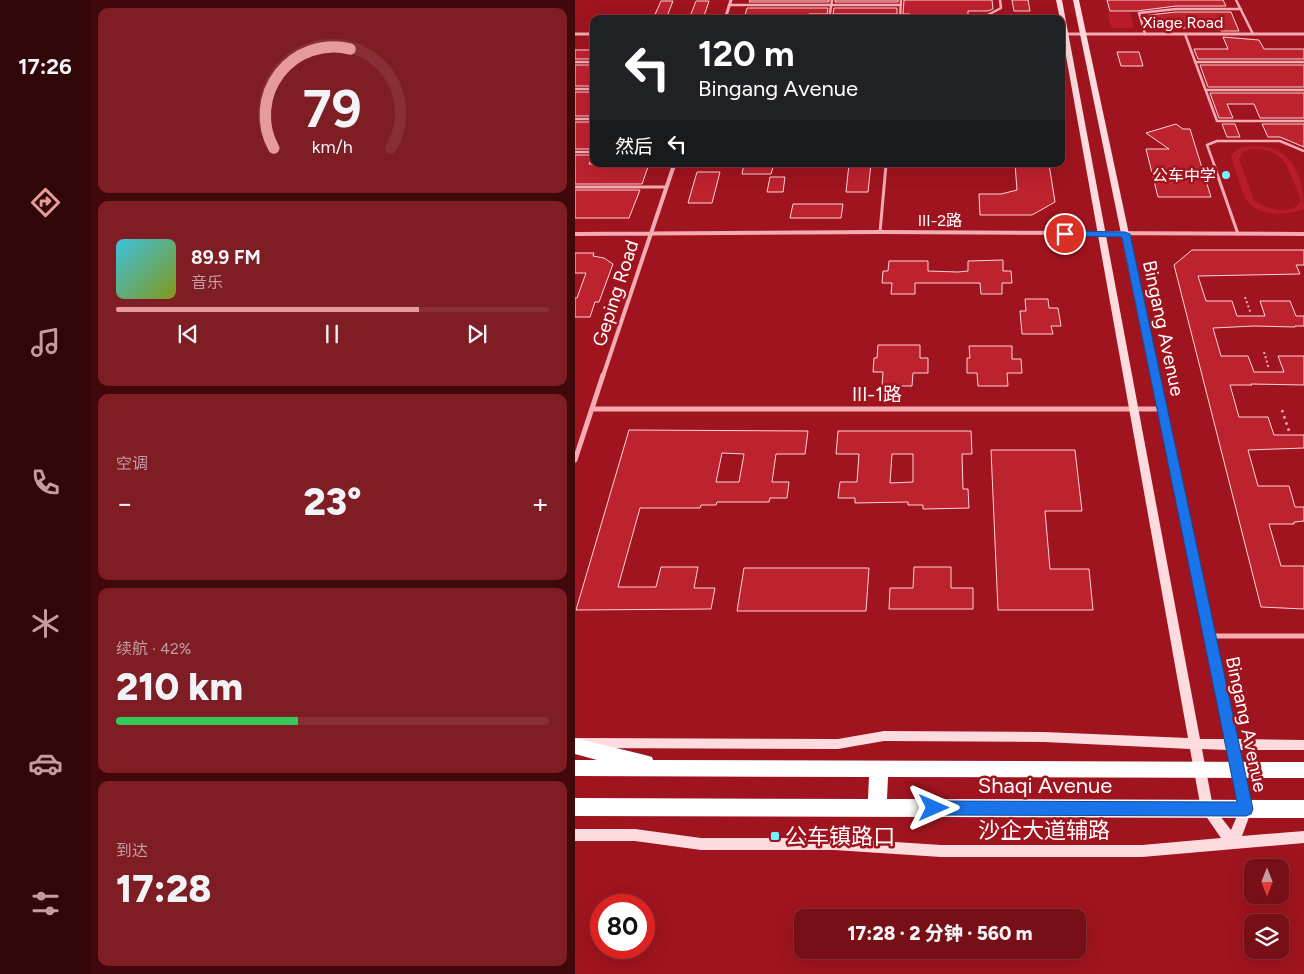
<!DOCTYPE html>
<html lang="zh">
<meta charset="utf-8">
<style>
:root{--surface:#770f16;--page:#7e1d23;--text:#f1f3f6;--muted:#c39ca1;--line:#882f35;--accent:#e69b98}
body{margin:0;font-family:Figtree,"Noto Sans SC",sans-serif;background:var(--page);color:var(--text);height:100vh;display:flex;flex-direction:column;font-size:19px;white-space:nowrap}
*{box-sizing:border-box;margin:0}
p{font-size:16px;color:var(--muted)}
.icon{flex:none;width:28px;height:28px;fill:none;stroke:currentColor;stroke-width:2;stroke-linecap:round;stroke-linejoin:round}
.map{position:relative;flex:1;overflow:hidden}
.sheet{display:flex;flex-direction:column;gap:8px;padding:8px;background:#41080c;width:485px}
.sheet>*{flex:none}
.guide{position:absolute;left:15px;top:15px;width:475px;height:152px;border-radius:10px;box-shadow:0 5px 20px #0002,0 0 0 1px var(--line);background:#202124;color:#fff;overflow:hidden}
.needle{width:32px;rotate:180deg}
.tools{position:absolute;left:669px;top:859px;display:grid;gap:10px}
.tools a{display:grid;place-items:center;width:45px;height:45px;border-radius:10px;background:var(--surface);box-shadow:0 5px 20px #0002,0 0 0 1px var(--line);font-size:25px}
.speed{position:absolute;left:15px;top:894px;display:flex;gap:10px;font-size:25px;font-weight:700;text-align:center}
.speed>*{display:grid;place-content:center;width:65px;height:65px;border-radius:50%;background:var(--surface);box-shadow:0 5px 20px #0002,0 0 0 1px var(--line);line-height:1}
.speed .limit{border:8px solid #d22;background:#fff;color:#111}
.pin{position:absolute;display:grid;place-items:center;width:42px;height:42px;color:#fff;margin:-21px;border:2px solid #fff;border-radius:50%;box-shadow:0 1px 5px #0007}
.me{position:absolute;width:55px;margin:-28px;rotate:90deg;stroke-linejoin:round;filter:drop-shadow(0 0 4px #0008)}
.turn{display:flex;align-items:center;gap:18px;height:105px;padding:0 25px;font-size:22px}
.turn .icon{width:65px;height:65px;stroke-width:2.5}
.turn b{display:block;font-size:35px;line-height:42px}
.then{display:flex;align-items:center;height:48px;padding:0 25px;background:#0003;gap:10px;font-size:19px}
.big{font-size:38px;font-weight:800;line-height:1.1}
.sheet .card{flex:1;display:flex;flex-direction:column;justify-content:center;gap:8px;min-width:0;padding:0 18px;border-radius:10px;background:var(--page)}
.sheet .dial{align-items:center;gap:0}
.dial svg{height:130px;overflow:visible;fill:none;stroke:var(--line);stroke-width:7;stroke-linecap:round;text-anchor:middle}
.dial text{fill:var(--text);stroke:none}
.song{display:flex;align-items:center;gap:15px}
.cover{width:60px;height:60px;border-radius:8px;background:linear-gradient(135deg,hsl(190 70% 55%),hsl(70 70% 35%))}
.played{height:5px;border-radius:2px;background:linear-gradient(90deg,var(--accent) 70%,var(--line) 70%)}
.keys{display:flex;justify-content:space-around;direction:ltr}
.heat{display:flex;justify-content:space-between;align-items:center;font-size:28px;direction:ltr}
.charge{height:8px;border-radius:4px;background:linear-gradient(90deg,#34c759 42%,var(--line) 0)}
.trip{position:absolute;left:219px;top:909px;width:292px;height:50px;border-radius:10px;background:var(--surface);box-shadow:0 5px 20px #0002,0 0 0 1px var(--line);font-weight:800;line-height:50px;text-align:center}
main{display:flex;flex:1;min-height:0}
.menu{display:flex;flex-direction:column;width:90px;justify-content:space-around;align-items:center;background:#300609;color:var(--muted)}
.menu .icon{width:35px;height:35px}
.menu .active{color:var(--accent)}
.menu b{font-size:22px;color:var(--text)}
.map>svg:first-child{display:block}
.green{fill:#b81c2a;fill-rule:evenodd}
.building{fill:#bd222f;stroke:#fdd4d8;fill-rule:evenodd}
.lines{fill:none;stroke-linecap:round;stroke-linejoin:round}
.path-far1{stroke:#f4abb2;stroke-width:2;stroke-dasharray:2 2.5;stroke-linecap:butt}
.path{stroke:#f4abb2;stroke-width:2.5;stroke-dasharray:2.5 4;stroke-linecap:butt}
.lane-far1{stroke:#f4abb2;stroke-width:2.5}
.lane{stroke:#f4abb2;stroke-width:3}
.street-far2{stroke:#f4abb2;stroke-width:3}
.street-far1{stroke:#f4abb2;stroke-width:4}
.street{stroke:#f4abb2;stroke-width:5}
.secondary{fill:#fddbde;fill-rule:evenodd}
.highway{fill:#fff;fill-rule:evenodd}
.route{fill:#1a73e8;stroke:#114b97}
.poi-dot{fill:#6ef5ff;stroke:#9f141e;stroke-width:2}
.labels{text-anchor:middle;stroke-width:5;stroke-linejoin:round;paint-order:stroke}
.far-street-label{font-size:16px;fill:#fff;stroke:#9f141e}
.far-poi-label{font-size:16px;fill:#fff;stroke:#9f141e;text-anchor:end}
.street-label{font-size:19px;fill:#fff;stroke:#9f141e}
.near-street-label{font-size:22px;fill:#fff;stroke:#9f141e}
.near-poi-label{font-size:22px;fill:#fff;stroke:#9f141e;text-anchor:start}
</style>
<main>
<nav class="menu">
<b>17:26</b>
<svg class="icon active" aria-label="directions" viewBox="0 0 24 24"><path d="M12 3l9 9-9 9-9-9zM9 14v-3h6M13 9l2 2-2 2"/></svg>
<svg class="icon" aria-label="music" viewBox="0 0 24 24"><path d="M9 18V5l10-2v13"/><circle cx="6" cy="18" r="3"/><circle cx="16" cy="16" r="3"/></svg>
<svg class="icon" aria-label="phone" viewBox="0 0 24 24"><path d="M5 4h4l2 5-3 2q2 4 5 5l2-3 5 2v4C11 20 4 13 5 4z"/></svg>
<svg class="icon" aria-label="climate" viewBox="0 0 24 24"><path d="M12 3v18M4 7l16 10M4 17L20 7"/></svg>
<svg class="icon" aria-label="car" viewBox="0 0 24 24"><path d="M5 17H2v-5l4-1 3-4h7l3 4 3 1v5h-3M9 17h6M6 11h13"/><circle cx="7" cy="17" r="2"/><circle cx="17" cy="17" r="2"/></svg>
<svg class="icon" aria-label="filters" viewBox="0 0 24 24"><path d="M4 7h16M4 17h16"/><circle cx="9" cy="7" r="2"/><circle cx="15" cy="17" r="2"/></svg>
</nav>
<section class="sheet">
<div class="card dial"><svg viewBox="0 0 100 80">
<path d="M14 69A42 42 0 1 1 86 69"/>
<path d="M14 69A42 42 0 0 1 61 8" stroke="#e69b98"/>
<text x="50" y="56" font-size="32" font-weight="700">79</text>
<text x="50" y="72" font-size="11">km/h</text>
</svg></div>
<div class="card">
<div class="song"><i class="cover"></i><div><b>89.9 FM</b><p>音乐</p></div></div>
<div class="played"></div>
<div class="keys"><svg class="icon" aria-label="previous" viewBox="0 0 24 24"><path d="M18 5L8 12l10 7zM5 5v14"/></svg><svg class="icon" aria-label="pause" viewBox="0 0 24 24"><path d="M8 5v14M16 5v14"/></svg><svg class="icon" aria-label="next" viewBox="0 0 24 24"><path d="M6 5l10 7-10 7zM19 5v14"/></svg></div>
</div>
<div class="card"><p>空调</p>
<div class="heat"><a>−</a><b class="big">23°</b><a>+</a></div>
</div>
<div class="card"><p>续航 · 42%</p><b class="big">210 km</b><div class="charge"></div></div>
<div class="card"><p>到达</p><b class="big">17:28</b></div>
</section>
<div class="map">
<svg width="729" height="974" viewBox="0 0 729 974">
<rect width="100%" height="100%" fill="#9f141e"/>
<!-- green -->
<path class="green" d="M532,12H555L559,28H536Z
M673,146C715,143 729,172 729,209C713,215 686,217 673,202C666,193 661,169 656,158C659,150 664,148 673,146ZM676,149C712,147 714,173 726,200C719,217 690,209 679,200L664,159L668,152Z"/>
<!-- building -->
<path class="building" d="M175,0H254V2H174Z
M260,0H323V2H260Z
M329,0H417L418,9L413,11H393V19H335V14H328Z
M437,0H453L455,11H439Z
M532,0H648L651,6H601L562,11H535Z
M86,1H98L91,19H78Z
M121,1H134L128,19H114Z
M172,8H253L252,14H234V19H169Z
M259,8H322V14H258Z
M601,12H656L664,31H646L643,24H618L620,28H578L574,15Z
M648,37L684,40L689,49H729V59H623L619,49H653Z
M0,50H19V59H0Z
M542,52H564L568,66H546Z
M0,65H19V86H0Z
M625,65H729V87H633Z
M0,92H19V116H0Z
M729,93V118H685L679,104H652L658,118H644L635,93Z
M0,122H19V149H0Z
M601,124L608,129H615L636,197H583L571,149H594L571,133Z
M647,124H660L665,137H652Z
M687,124H729V147L705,137H693Z
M0,155H18L14,164H74L67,184H0Z
M169,164H199L196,174H167Z
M274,164H296L293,192H271Z
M440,164H474L480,202L457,215H405L404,194H426L442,190Z
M122,172H145L137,203H113Z
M195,177H210L208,192H192Z
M0,190H65L54,218H0Z
M218,204H268L266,218H215Z
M617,250H729V265H721L725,274L623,276L631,301H657L662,316H690L685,301H715L721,316H729V326H720V327L679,326L638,328L646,356H673L679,372H709L703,356H729V385L676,384L677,385H655L664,417H693L699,435H729V448L673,450L683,486H714L720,507H729V521L719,522V524H694L706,566H729V609L686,607L599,265Z
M0,253H19L18,256L29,258L38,264L24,302H20L15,317H0V298H2L11,273H0Z
M428,260V271H436L437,283H427V294H406L405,283H340V294H316L317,283H307L308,271H313L314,261H353V271L383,272L393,271V261Z
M450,299H473L474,308H483L486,326H476L478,334H447L445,311H451Z
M303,345H345V358H353V373H338L337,386H307L308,372H298L299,358H302Z
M394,346H437V359H446L447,373H432L433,386H403L402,373H392V358H395Z
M54,430L233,431L230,454H201L197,482H214L212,498H195L194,502H142L141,505H126L125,508H65L43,587H81L86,567H123L119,588H140L136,609L1,610ZM147,453L169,454L164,482H141Z
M263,431H396L397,454H387L388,489H393L394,508L348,509V505H333V502L280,503V498H263L265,482H282L284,454H261ZM317,454H338V482L315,483Z
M416,450H500L507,511H470L475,569H514L518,610H423Z
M339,567H376V588H398V609H314L315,588H338Z
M169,568H294L291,611H162Z"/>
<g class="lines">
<!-- path-far1 -->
<path class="path-far1" d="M670,297L676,314
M689,352L694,369"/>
<!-- path -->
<path class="path" d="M707,410L714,431"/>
<!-- lane-far1 -->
<path class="lane-far1" d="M661,0L678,34
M154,5H326
M254,19L257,0
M325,19L326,0
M405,19L426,8L425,0
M570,34L564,13L601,9H666
M610,34L642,121H729
M0,62H19
M621,62H729
M0,89H19
M631,90H729
M0,119H19
M0,152H19
M311,167V164
M640,167L632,145L642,141H705L729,151"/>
<!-- lane -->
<path class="lane" d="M639,165L663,234
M0,187H91
M305,232L311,165"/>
<!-- street-far2 -->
<path class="street-far2" d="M150,19L156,0
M0,34H19
M486,34H729
M98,167L99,164"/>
<!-- street-far1 -->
<path class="street-far1" d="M0,234L305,232L729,234
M28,376L99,165"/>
<!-- street -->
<path class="street" d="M17,409H587
M0,460L28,375
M635,636H729"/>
<!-- secondary -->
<path class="secondary" d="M481,0H487L625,739H650L498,0H504L662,739L729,740V750H665L677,809L667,836L729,831V843L567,857H366L259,850H126L60,841H0V829H60L126,838H259L366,845H567L646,838L626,809L615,749L469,742L309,741L263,749L0,748V738L263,739L309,731L469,732L613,738L486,28V19H485ZM627,749L652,750L665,809L656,830L638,807Z"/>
<!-- highway -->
<path class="highway" d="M0,738L70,755L77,757L78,760L729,762V778L313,777L312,799L729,800V818L0,816V798L293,799L294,777L0,776V760H22L0,754Z"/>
</g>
<!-- route -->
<path class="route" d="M490,231L550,232L555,234L678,809L676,814L671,816L359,815L354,813L352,808L354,803L359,801L662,802L547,237L487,236L486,234Z"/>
<!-- markers -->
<g class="poi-dot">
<circle cx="651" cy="175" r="5"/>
<rect x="195" y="831" width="10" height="10" rx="2.5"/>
</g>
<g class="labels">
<!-- far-street labels -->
<g class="far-street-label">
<text x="608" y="28">Xiage Road</text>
<text x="365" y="226">III-2路</text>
</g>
<!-- far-poi labels -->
<g class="far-poi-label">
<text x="641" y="181">公车中学</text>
</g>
<!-- street labels -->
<g class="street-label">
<text transform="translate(40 293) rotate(-72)" y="7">Geping Road</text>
<text transform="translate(589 328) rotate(78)" y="7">Bingang Avenue</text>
<text x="302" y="401">III-1路</text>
<text transform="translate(672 724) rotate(78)" y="7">Bingang Avenue</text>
</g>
<!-- near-street labels -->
<g class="near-street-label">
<text x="470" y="793">Shaqi Avenue</text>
<text x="469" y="838">沙企大道辅路</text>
</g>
<!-- near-poi labels -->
<g class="near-poi-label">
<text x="210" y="844">公车镇路口</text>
</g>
</g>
</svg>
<div class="tools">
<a><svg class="needle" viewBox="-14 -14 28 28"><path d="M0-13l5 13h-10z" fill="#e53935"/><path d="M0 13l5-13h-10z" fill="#c39ca1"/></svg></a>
<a><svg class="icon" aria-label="layers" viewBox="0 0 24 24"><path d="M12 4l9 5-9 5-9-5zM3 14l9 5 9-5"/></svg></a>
</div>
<div class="speed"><div class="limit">80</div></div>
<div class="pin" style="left:490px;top:234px;background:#d93025"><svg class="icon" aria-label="arrive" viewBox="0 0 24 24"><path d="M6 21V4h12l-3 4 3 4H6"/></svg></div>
<svg class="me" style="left:359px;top:808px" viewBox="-20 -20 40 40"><path d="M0-17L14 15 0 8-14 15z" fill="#1a73e8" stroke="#fff" stroke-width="4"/></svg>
<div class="trip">17:28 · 2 分钟 · 560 m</div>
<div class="guide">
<div class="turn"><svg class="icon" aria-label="left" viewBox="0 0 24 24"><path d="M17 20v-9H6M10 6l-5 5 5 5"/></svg><div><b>120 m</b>Bingang Avenue</div></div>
<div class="then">然后<svg class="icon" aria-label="left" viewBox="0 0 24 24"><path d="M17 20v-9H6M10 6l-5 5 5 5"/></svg></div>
</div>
</div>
</main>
